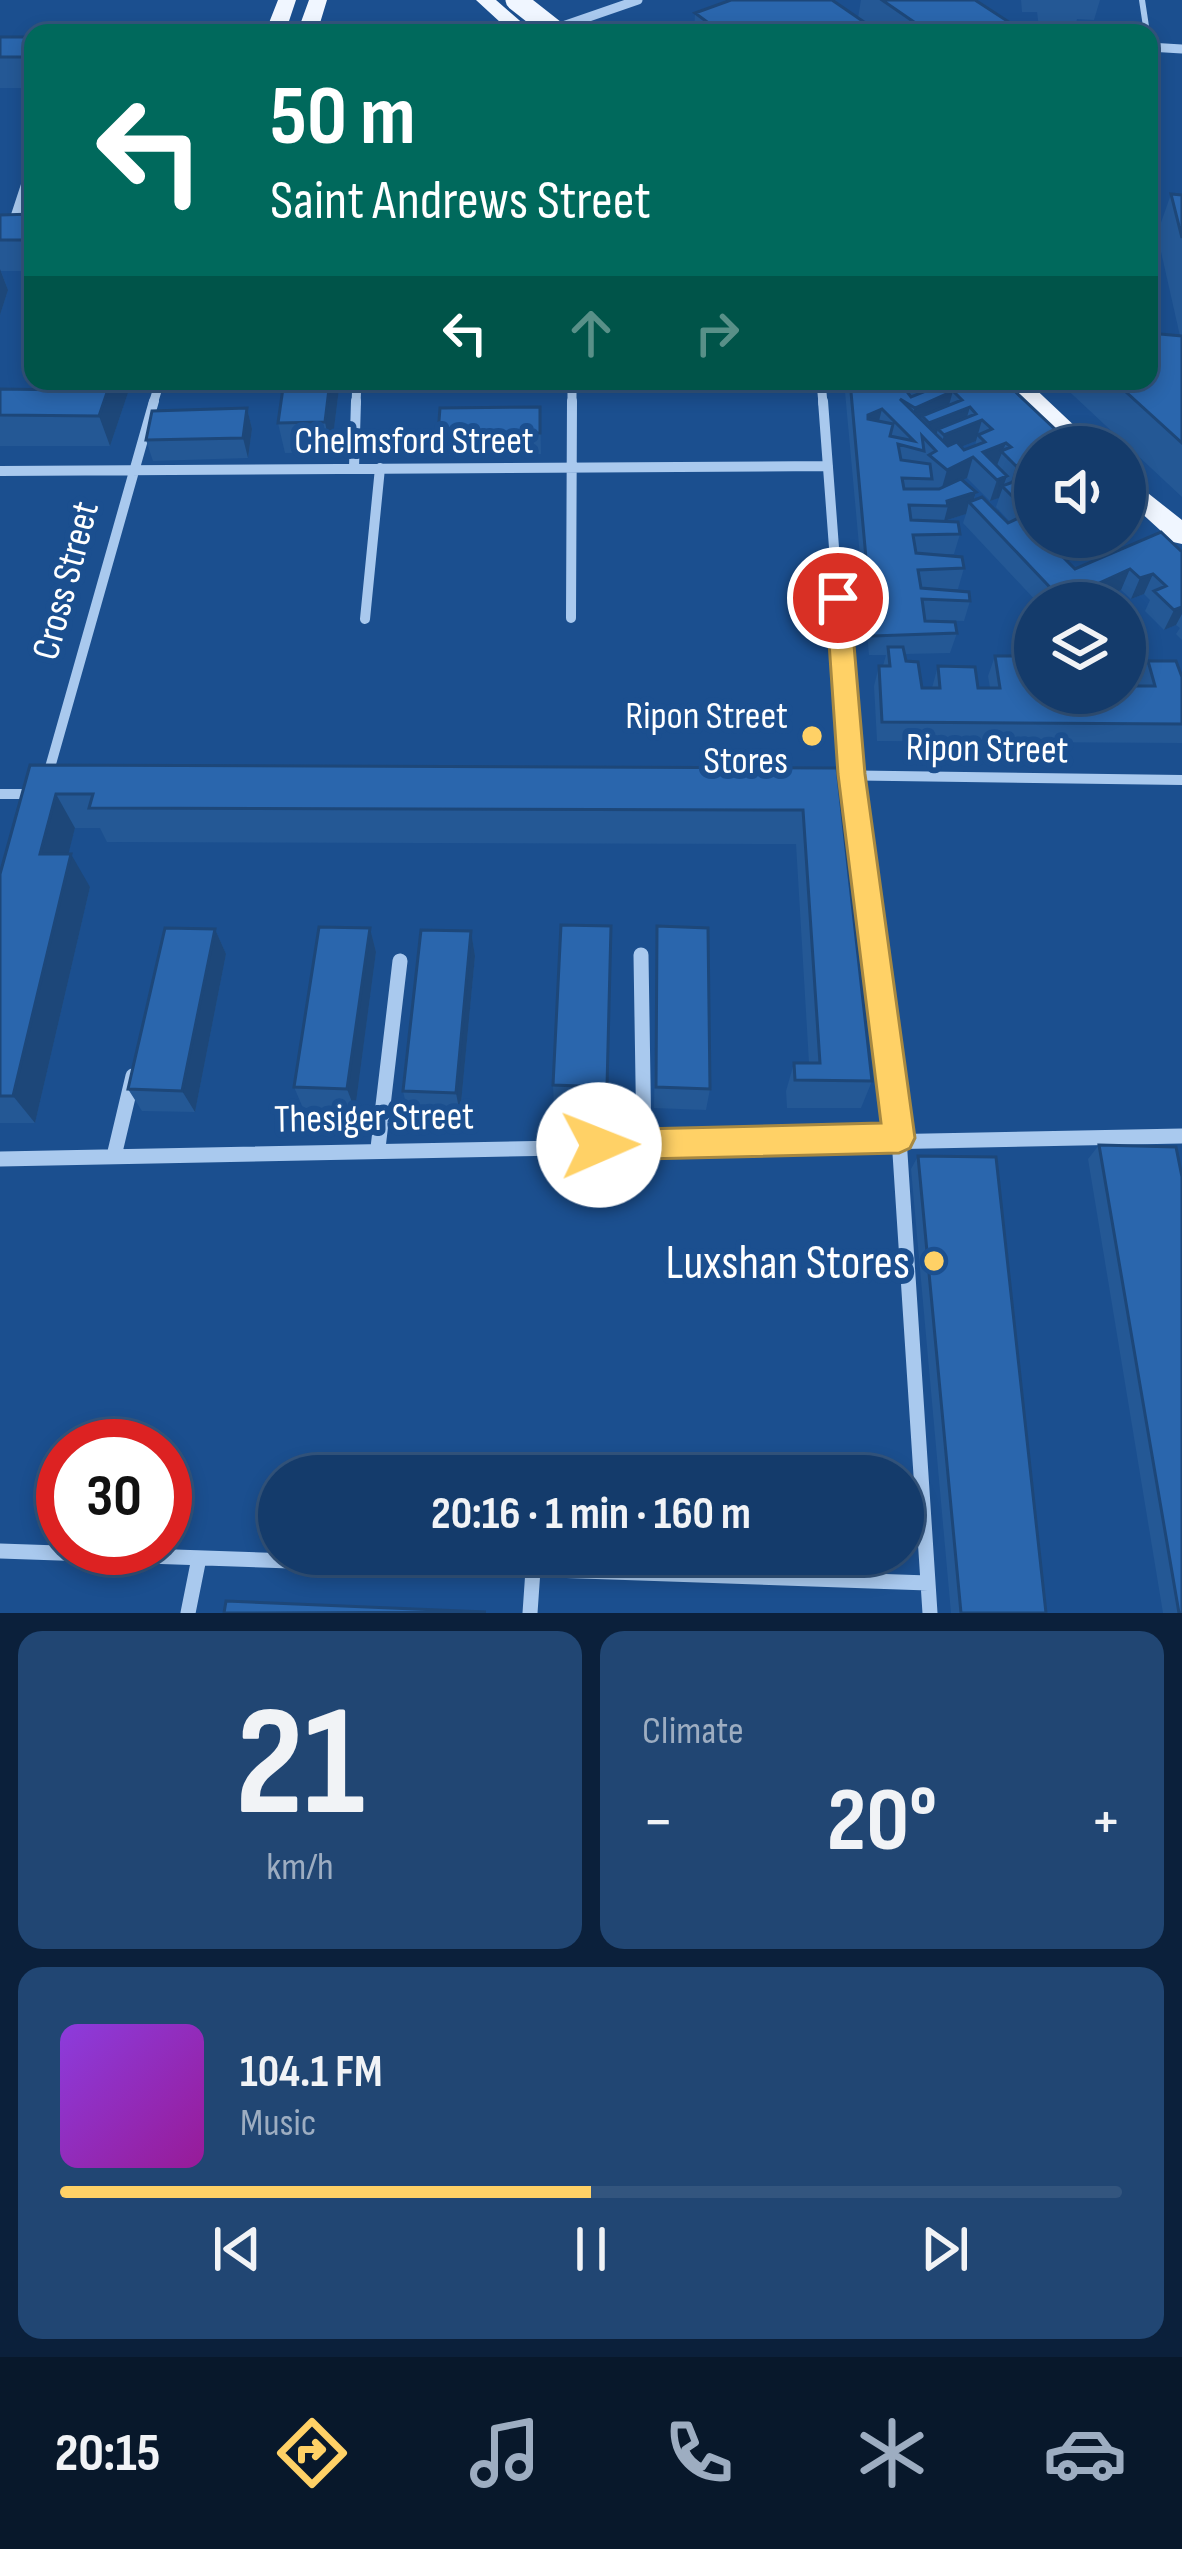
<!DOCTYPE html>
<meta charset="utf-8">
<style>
:root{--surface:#143b6b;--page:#214673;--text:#f1f3f6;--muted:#9dadc1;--line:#33557e;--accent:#ffd166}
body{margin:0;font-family:"Sofia Sans Condensed",sans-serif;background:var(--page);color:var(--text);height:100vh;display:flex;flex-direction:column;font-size:45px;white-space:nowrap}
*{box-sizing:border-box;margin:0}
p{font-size:39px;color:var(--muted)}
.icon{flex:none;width:66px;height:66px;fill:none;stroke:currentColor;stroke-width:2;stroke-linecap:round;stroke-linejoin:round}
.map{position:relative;height:1613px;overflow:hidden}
.drawer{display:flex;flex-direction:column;gap:18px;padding:18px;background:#0b203b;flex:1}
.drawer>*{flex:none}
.banner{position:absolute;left:24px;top:24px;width:1134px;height:366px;border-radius:24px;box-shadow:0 6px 18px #0003,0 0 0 3px var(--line);background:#00695c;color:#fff;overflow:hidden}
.buttons{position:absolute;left:1014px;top:426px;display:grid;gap:24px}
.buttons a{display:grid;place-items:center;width:132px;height:132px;border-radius:50%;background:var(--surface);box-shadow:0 6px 18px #0003,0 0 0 3px var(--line);font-size:60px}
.speed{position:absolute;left:36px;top:1419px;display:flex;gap:24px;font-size:60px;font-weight:700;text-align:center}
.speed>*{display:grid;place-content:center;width:156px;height:156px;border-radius:50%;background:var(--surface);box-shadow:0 6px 18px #0003,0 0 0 3px var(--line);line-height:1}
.speed .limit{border:18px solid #d22;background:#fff;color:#111}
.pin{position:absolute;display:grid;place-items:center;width:102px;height:102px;color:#fff;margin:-51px;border:6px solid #fff;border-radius:50%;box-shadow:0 3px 12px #0007}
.me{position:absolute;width:132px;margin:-66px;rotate:89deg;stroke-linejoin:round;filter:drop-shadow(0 0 9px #0008)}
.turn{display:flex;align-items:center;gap:42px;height:252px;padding:0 48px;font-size:54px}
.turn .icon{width:156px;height:156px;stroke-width:2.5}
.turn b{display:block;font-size:84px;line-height:102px}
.lanes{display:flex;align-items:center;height:114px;padding:0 48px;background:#0003;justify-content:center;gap:60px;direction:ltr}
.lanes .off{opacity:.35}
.big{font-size:90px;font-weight:700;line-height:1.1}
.drawer .card{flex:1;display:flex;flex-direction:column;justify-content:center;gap:18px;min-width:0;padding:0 42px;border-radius:24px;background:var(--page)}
.drawer .dial{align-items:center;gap:0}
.dial b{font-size:156px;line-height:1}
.song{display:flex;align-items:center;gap:36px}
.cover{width:144px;height:144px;border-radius:18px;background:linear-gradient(135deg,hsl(270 70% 55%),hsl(300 70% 35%))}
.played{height:12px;border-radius:6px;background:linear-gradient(90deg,var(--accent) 50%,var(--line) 50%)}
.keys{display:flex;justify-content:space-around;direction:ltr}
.heat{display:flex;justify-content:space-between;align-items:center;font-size:66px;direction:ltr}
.drawer .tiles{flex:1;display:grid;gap:18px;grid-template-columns:1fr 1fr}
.card:last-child{grid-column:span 2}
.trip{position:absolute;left:258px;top:1455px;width:666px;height:120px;border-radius:60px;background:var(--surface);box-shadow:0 6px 18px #0003,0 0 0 3px var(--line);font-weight:700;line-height:120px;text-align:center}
.tab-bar{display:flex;height:192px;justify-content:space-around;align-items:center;background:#08182b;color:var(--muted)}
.tab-bar .icon{width:84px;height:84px}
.tab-bar .on{color:var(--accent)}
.tab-bar b{font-size:54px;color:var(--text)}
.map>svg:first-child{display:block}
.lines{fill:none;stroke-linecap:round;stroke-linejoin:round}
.lane{stroke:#a9c9ee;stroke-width:6}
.street-far2{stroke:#a9c9ee;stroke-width:9}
.street-far1{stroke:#a9c9ee;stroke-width:10}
.street{stroke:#a9c9ee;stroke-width:15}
.primary{fill:#f0f6ff;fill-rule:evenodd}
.primary-bridge{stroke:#f0f6ff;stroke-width:21}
.wall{fill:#245895;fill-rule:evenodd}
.shaded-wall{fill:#1d4779}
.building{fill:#2a66ad;stroke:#1d4779;stroke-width:3;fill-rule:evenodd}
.route{fill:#ffd166;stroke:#a68842;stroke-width:3}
.poi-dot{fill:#ffd166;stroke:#1b4f8f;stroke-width:4.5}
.labels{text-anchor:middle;stroke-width:12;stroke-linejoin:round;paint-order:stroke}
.street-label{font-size:39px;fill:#fff;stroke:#1b4f8f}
.poi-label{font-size:39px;fill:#fff;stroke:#1b4f8f;text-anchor:end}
.near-poi-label{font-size:48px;fill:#fff;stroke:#1b4f8f;text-anchor:end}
</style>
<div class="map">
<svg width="1182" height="1613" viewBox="0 0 1182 1613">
<rect width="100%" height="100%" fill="#1b4f8f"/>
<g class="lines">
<!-- lane -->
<path class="lane" d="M1142,0L1147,33"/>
<!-- street-far2 -->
<path class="street-far2" d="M554,29L638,0
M1149,47L1182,49
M11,229L33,162
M821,381L823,404
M153,404L160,381
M356,404L357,381
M572,404V381"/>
<!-- street-far1 -->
<path class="street-far1" d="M823,401L851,774L872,930
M354,468L356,401
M0,471L828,466
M571,618L572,401
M365,619L380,468
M823,775L1182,780
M47,778L154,401
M0,794H35"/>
<!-- street -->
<path class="street" d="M871,927L899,1138L930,1613
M641,955L644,1144
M378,1148L400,961
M114,1156L133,1076
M0,1159L1182,1136
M0,1551L928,1583
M188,1613L199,1558
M530,1613L533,1570"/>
<!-- primary -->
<path class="primary" d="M278,0H296L285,33H265Z
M309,0H327L317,33H297Z
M476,0H496L534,33H512Z
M1000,381H1027L1097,447H1070Z
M1125,475L1182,520V544L1173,542L1125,498Z"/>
<!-- primary-bridge -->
<path class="primary-bridge" d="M516,0L558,33"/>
</g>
<!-- wall -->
<path class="wall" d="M861,0H975L1023,33H880L858,18Z
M1021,0H1100L1094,20L1077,19L1074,30L1039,28L1037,12H1022Z
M695,13L880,33H694Z
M0,37H33V88H0Z
M1171,194L1182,195V497L1058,381H1149L1180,336L1157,234Z
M33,214V271H1L8,290L0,315V215Z
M71,381H132L110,446H0V389L68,390Z
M284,381H340L331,452L285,453L278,423Z
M844,381H883L887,386L908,393L911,381H1004L1035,447V537H1112L1110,542L1067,561L1075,569L1182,552V640L1176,634L1180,628L1176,625L1164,630L1145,611L1150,600L1144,594L1131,599L1121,590L1092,603H1038L963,523L966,514L944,521L960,534L954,554L935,555L964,568L958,589H933L970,601L964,621L925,620L957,633L950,653L905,654L906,661L922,688H932L938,666L978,688H990L988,676L995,656L1030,687L1139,686L1138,681L1148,661L1181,674L1182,673V743L877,741L874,686L879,666H883L886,655H869ZM976,441L975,446L964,450L961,447ZM967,478L990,501L999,498L996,507L1010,522L1008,523L974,500L976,492L963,480ZM1019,482L1030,493L1028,497L1015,484Z
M540,407L541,454L440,455L438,434Z
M247,408L252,429L248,458L153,461L146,440Z
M30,765L837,768L872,1081L861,1108H787L786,1091L794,1063H809L796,844L107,842L100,828H75L68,854L90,887L35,1123H0V874Z
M611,926L606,1108L554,1107L553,1085Z
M657,926L710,1089L706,1110L654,1108Z
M370,928L376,952L355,1110L303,1108L294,1087Z
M215,929L226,954L195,1112L142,1111L128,1089Z
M471,931L475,956L460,1114L408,1113L403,1091Z
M1099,1145L1182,1613H1163L1088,1159Z
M918,1156L1046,1613H951L911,1169Z"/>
<!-- shaded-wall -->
<path class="shaded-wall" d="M0,269L8,290L0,315Z
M111,381H132L110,446L99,416Z
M330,381H340L331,452L325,422Z
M935,381H940L936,398L953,391L947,412L922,416L919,424L910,429L919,387Z
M970,407L964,427L982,420L976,441L938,456L944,435L938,429L935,440H925L929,423Z
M247,408L252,429L248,458L243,438Z
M882,409L877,429L863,436L868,415Z
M1006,443L997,465L983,452Z
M973,457L967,478L941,491L947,470Z
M1026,461L1019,482L1010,486L1016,466Z
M1007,476L999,498L990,501L997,480Z
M976,492L972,505L969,502L966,514L944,521L948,506L947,501Z
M1083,537H1112L1110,542L1048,570L1055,549Z
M1130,569L1121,590L1092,603H1061L1062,600Z
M1153,574L1144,594L1131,599L1140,578Z
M1182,607V614L1176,625L1164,630L1174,610Z
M56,794L75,828L60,887L40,854Z
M71,854L90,887L35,1123L13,1096Z
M370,928L376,952L355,1110L347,1089Z
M215,929L226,954L195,1112L182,1091Z
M471,931L475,956L460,1114L456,1093Z"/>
<!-- building -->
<path class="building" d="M731,0H832L880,33H722L695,13Z
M882,0H975L1024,32L930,33Z
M0,37H33V57H0Z
M1171,194L1182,195V238Z
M33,214V240H0V215Z
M1149,333L1182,336V443L1114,381H1149Z
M71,381H111L99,416L0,415V389L68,390Z
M284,381H330L325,422L278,423Z
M850,381H882L887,386L899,381L911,397L946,383L944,381H1004L1074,447H1035V470L1026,461L1016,466L1001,451L1011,447L1006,443L983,452L1007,476L997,480L973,457L947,470L929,455L936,451L922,436L924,451L898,444L901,460L930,464L932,479L902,478L904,489H939L961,479L976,492L947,501L948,506L909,505L911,520L958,522L960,534L913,535L916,553L962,557L964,568L918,570L921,588L969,592L970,601L922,599L925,621L955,622L957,633L873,636ZM953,391L962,400L922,416L929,423L970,407L976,414L938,429L944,435L982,420L992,429L978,435L985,442L964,450L957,442L948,446L900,399L915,408ZM882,409L914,441L890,436L893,424L868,419V415Z
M913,381H935L919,387Z
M540,407V433L438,434L440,408Z
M247,408L243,438L146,440L152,411Z
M1013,482L1035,504V537H1083L1055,549L1075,569L1161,532L1182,552V607L1174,610L1154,591L1166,586L1153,574L1140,578L1130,569L1062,600L969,502L982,497L1008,523L1029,513L1002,486Z
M888,647H903L906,661L918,662L922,688H940L938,666L975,667L978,688H1000L995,656H1024L1030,687H1035V693H1125V662H1127L1133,686H1155L1148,661H1176L1182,677V724L882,722L879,666H890Z
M30,765L837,768L872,1081L795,1080L794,1063H820L803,810L89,808L93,794H56L40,854H71L13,1096H0V874Z
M561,925L611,926L607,1087L553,1085Z
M657,926L708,928L710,1089L656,1087Z
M319,927L370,928L347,1089L294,1087Z
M165,928L215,929L182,1091L128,1089Z
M421,930L471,931L456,1093L403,1091Z
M1099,1145L1176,1147L1182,1177V1613H1179Z
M918,1156L996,1157L1046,1613H961Z
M226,1601L486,1612L224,1613Z"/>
<!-- route -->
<path class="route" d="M838,589L850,598L865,774L915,1138L910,1148L899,1153L599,1160L588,1156L584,1145L588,1134L599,1130L881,1123L838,774L826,598Z"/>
<!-- markers -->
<g class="poi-dot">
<circle cx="812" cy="736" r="12"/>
<circle cx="934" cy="1261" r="12"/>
</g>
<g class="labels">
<!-- street labels -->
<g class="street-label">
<text x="414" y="453">Chelmsford Street</text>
<text transform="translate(64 580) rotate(-75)" y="14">Cross Street</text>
<text transform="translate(987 747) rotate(1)" y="14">Ripon Street</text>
<text transform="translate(374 1116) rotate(-1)" y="14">Thesiger Street</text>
</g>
<!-- poi labels -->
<g class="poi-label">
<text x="788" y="728">Ripon Street<tspan x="788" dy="45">Stores</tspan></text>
</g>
<!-- near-poi labels -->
<g class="near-poi-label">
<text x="910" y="1278">Luxshan Stores</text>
</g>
</g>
</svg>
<div class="buttons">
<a><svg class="icon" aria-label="sound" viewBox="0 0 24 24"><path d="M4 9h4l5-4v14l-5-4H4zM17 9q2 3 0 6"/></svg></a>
<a><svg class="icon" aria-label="layers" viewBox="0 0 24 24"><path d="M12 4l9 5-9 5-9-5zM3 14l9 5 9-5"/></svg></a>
</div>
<div class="speed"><div class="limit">30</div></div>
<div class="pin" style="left:838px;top:598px;background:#d93025"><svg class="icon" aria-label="arrive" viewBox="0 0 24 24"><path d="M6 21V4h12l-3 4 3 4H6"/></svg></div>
<svg class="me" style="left:599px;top:1145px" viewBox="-20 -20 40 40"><circle r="19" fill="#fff"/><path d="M0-13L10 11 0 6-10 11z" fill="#ffd166"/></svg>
<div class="trip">20:16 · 1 min · 160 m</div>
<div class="banner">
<div class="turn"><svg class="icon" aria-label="left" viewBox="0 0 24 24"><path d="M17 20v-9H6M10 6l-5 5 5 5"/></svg><div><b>50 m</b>Saint Andrews Street</div></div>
<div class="lanes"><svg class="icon" aria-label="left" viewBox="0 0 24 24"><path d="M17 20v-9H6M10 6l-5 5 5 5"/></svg><svg class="icon off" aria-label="ahead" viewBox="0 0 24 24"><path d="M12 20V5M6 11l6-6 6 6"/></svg><svg class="icon off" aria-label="right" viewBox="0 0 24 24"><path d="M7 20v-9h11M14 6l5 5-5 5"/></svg></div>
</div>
</div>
<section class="drawer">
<div class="tiles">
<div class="card dial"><b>21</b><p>km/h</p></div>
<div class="card"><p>Climate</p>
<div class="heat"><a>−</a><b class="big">20°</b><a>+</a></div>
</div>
<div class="card">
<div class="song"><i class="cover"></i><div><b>104.1 FM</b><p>Music</p></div></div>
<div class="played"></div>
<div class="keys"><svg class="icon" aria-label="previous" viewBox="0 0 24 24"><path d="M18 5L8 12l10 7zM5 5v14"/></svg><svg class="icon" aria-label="pause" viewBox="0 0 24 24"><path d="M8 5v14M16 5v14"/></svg><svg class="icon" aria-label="next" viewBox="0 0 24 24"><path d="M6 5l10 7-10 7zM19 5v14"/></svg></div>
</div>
</div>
</section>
<nav class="tab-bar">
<b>20:15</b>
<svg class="icon on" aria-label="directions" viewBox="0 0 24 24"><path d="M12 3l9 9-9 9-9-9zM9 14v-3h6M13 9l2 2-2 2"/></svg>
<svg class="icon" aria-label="music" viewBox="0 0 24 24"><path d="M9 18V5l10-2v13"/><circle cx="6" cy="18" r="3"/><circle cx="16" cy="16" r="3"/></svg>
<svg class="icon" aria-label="phone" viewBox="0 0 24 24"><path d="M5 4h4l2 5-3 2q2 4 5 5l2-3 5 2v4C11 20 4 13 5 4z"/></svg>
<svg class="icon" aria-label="climate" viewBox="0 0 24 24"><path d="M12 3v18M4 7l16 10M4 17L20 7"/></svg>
<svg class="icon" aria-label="car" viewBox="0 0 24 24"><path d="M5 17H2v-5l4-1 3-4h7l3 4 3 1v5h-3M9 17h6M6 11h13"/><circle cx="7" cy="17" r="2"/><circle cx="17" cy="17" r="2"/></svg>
</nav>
